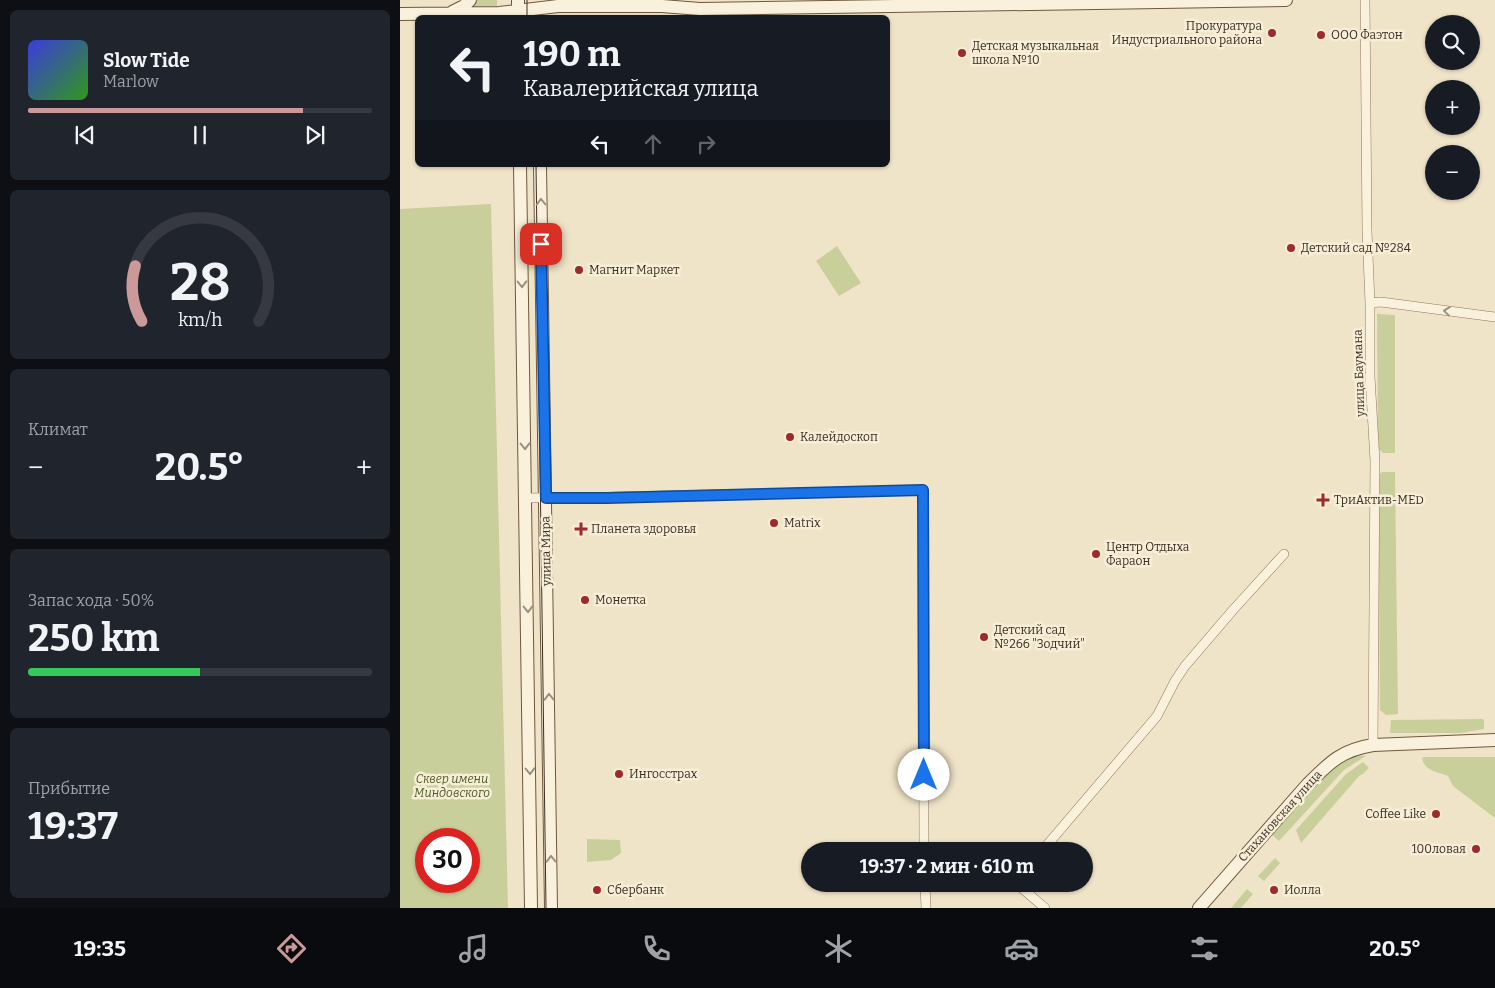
<!DOCTYPE html>
<html lang="ru">
<meta charset="utf-8">
<style>
:root{--surface:#171b24;--page:#20242c;--text:#f1f3f6;--muted:#9ea1a6;--line:#363941;--accent:#cc999b}
body{margin:0;font-family:Bitter,serif;background:var(--page);color:var(--text);height:100vh;display:flex;flex-direction:column;font-size:19px;white-space:nowrap}
*{box-sizing:border-box;margin:0}
p{font-size:16px;color:var(--muted)}
.icon{flex:none;width:28px;height:28px;fill:none;stroke:currentColor;stroke-width:2;stroke-linecap:round;stroke-linejoin:round}
.map{position:relative;flex:1;overflow:hidden}
.drawer{display:flex;flex-direction:column;gap:10px;padding:10px;background:#0d0f14;width:400px}
.drawer>*{flex:none}
.top-card{position:absolute;left:15px;top:15px;width:475px;height:152px;border-radius:8px;box-shadow:0 1px 4px #0004;background:#171b24;color:var(--text);overflow:hidden}
.tools{position:absolute;left:1025px;top:15px;display:grid;gap:10px}
.tools a{display:grid;place-items:center;width:55px;height:55px;border-radius:50%;background:var(--surface);box-shadow:0 1px 4px #0004;font-size:25px}
.speed{position:absolute;left:15px;top:828px;display:flex;gap:10px;font-size:25px;font-weight:700;text-align:center}
.speed>*{display:grid;place-content:center;width:65px;height:65px;border-radius:50%;background:var(--surface);box-shadow:0 1px 4px #0004;line-height:1}
.speed .limit{border:8px solid #d22;background:#fff;color:#111}
.pin{position:absolute;display:grid;place-items:center;width:42px;height:42px;color:#fff;margin:-21px;border-radius:10px;box-shadow:0 2px 8px #0006}
.me{position:absolute;width:55px;margin:-28px;rotate:0deg;stroke-linejoin:round;filter:drop-shadow(0 0 4px #0008)}
.turn{display:flex;align-items:center;gap:18px;height:105px;padding:0 25px;font-size:22px}
.turn .icon{width:65px;height:65px;stroke-width:2.5}
.turn b{display:block;font-size:35px;line-height:42px}
.lanes{display:flex;align-items:center;height:48px;padding:0 25px;background:#0003;justify-content:center;gap:25px;direction:ltr}
.lanes .off{opacity:.35}
.big{font-size:38px;font-weight:700;line-height:1.1}
.drawer .widget{flex:1;display:flex;flex-direction:column;justify-content:center;gap:8px;min-width:0;padding:0 18px;border-radius:8px;background:var(--page)}
.drawer .dial{align-items:center;gap:0}
.dial svg{height:130px;overflow:visible;fill:none;stroke:var(--line);stroke-width:7;stroke-linecap:round;text-anchor:middle}
.dial text{fill:var(--text);stroke:none}
.song{display:flex;align-items:center;gap:15px}
.cover{width:60px;height:60px;border-radius:8px;background:linear-gradient(135deg,hsl(240 70% 55%),hsl(110 70% 35%))}
.played{height:5px;border-radius:2px;background:linear-gradient(90deg,var(--accent) 80%,var(--line) 80%)}
.keys{display:flex;justify-content:space-around;direction:ltr}
.heat{display:flex;justify-content:space-between;align-items:center;font-size:28px;direction:ltr}
.charge{height:8px;border-radius:4px;background:linear-gradient(90deg,#34c759 50%,var(--line) 0)}
.trip{position:absolute;left:401px;top:842px;width:292px;height:50px;border-radius:25px;background:var(--surface);box-shadow:0 1px 4px #0004;font-weight:700;line-height:50px;text-align:center}
.tab-bar{display:flex;height:80px;justify-content:space-around;align-items:center;background:#090b0e;color:var(--muted)}
.tab-bar .icon{width:35px;height:35px}
.tab-bar .selected{color:var(--accent)}
.tab-bar b{font-size:22px;color:var(--text)}
main{display:flex;flex:1;min-height:0}
.map>svg:first-child{display:block}
.green{fill:#c9cf9b;fill-rule:evenodd}
.lines{fill:none;stroke-linecap:round;stroke-linejoin:round}
.street-casing{stroke:#8d765c;stroke-width:10}
.secondary-casing{stroke:#6f573f;stroke-width:14}
.street{stroke:#faf1dc;stroke-width:9}
.secondary{stroke:#faf1dc;stroke-width:12}
.tram{stroke:#3d2e20;stroke-width:1}
.oneway{stroke:#9c907e}
.route-casing{stroke:#114b97;stroke-width:12}
.route{stroke:#1a73e8;stroke-width:9}
.poi-dot{fill:#9e2a2b;stroke:#f7eed8;stroke-width:2}
.labels{text-anchor:middle;stroke-width:5;stroke-linejoin:round;paint-order:stroke}
.poi-label{font-size:12px;fill:#3d2e20;stroke:#f7eed8;text-anchor:start}
.street-label{font-size:12px;fill:#3d2e20;stroke:#f7eed8}
.park-label{font-size:12px;font-style:italic;fill:#4d5a26;stroke:#f7eed8}
</style>
<main>
<section class="drawer">
<div class="widget">
<div class="song"><i class="cover"></i><div><b>Slow Tide</b><p>Marlow</p></div></div>
<div class="played"></div>
<div class="keys"><svg class="icon" aria-label="previous" viewBox="0 0 24 24"><path d="M18 5L8 12l10 7zM5 5v14"/></svg><svg class="icon" aria-label="pause" viewBox="0 0 24 24"><path d="M8 5v14M16 5v14"/></svg><svg class="icon" aria-label="next" viewBox="0 0 24 24"><path d="M6 5l10 7-10 7zM19 5v14"/></svg></div>
</div>
<div class="widget dial"><svg viewBox="0 0 100 80">
<path d="M14 69A42 42 0 1 1 86 69"/>
<path d="M14 69A42 42 0 0 1 10 35" stroke="#cc999b"/>
<text x="50" y="56" font-size="32" font-weight="700">28</text>
<text x="50" y="72" font-size="11">km/h</text>
</svg></div>
<div class="widget"><p>Климат</p>
<div class="heat"><a>−</a><b class="big">20.5°</b><a>+</a></div>
</div>
<div class="widget"><p>Запас хода · 50%</p><b class="big">250 km</b><div class="charge"></div></div>
<div class="widget"><p>Прибытие</p><b class="big">19:37</b></div>
</section>
<div class="map">
<svg width="1095" height="908" viewBox="0 0 1095 908">
<rect width="100%" height="100%" fill="#f0e4c8"/>
<!-- green -->
<path class="green" d="M73,0H97V6H67Z
M91,204L108,908H0V209ZM26,839H69V881H26Z
M437,246L461,283L439,296L416,261Z
M977,314L995,315V453H983L978,448Z
M982,472H995L998,714L986,715L980,710L978,476Z
M1083,719L1084,721V729L1061,733H990L991,720Z
M958,755L966,756L944,770L879,841L870,833L924,774L941,762Z
M1024,757H1095V818L1053,786L1048,776C1038,772 1024,771 1022,758Z
M963,762L969,768L963,774L959,776L901,843L896,830L946,774Z
M187,839L220,840L221,853L211,860L187,862Z
M875,858L880,863L864,881L858,876Z
M847,889L853,894L841,908H831Z"/>
<g class="lines">
<defs>
<path id="street" d="M965,0L967,231L970,303V377L975,461L973,745
M970,303L981,302L1095,317
M126,498L207,497L523,490L524,851
M642,851L757,716L775,681L785,666L833,610L884,554
M525,884L526,908
M617,884L645,908
M525,885L569,884"/>
<path id="secondary" d="M118,0V18
M52,12L64,6L70,0
M0,14L99,13L158,6H262L300,9L886,0
M120,165L131,908
M140,165L151,908
M799,908L907,785C929,763 941,750 973,745L1095,740"/>
</defs>
<!-- street casing -->
<use href="#street" class="street-casing"/>
<!-- secondary casing -->
<use href="#secondary" class="secondary-casing"/>
<!-- street -->
<use href="#street" class="street"/>
<!-- secondary -->
<use href="#secondary" class="secondary"/>
<!-- tram -->
<path class="tram" d="M127,0V18
M136,165L146,908"/>
</g>
<!-- one-way arrows -->
<defs><path id="oneway-chevron" d="M-2-3.5L2.5 0L-2 3.5" fill="none" stroke-width="1.6" stroke-linecap="round" stroke-linejoin="round" transform="scale(1.25)"/></defs>
<g class="oneway">
<use href="#oneway-chevron" transform="translate(141 202) rotate(-91)"/>
<use href="#oneway-chevron" transform="translate(122 284) rotate(89)"/>
<use href="#oneway-chevron" transform="translate(1047 311) rotate(-173)"/>
<use href="#oneway-chevron" transform="translate(125 446) rotate(89)"/>
<use href="#oneway-chevron" transform="translate(128 609) rotate(89)"/>
<use href="#oneway-chevron" transform="translate(149 697) rotate(-91)"/>
<use href="#oneway-chevron" transform="translate(130 771) rotate(89)"/>
<use href="#oneway-chevron" transform="translate(151 859) rotate(-91)"/>
</g>
<g class="lines">
<defs>
<path id="route" d="M141,244L146,498H207L523,490L524,775"/>
</defs>
<!-- route casing -->
<use href="#route" class="route-casing"/>
<!-- route -->
<use href="#route" class="route"/>
</g>
<!-- markers -->
<g class="poi-dot">
<circle cx="872" cy="33" r="5"/>
<circle cx="921" cy="35" r="5"/>
<circle cx="562" cy="53" r="5"/>
<circle cx="891" cy="248" r="5"/>
<circle cx="179" cy="270" r="5"/>
<circle cx="390" cy="437" r="5"/>
<path d="M920.5 492.5h5v5h5v5h-5v5h-5v-5h-5v-5h5z"/>
<circle cx="374" cy="523" r="5"/>
<path d="M178.5 521.5h5v5h5v5h-5v5h-5v-5h-5v-5h5z"/>
<circle cx="696" cy="554" r="5"/>
<circle cx="185" cy="600" r="5"/>
<circle cx="584" cy="637" r="5"/>
<circle cx="219" cy="774" r="5"/>
<circle cx="1036" cy="814" r="5"/>
<circle cx="1076" cy="849" r="5"/>
<circle cx="197" cy="890" r="5"/>
<circle cx="874" cy="890" r="5"/>
</g>
<g class="labels">
<!-- poi labels -->
<g class="poi-label">
<text x="862" y="30" text-anchor="end">Прокуратура<tspan x="862" dy="14">Индустриального района</tspan></text>
<text x="931" y="39">ООО Фаэтон</text>
<text x="572" y="50">Детская музыкальная<tspan x="572" dy="14">школа №10</tspan></text>
<text x="901" y="252">Детский сад №284</text>
<text x="189" y="274">Магнит Маркет</text>
<text x="400" y="441">Калейдоскоп</text>
<text x="934" y="504">ТриАктив-MED</text>
<text x="384" y="527">Matrix</text>
<text x="191" y="533">Планета здоровья</text>
<text x="706" y="551">Центр Отдыха<tspan x="706" dy="14">Фараон</tspan></text>
<text x="195" y="604">Монетка</text>
<text x="594" y="634">Детский сад<tspan x="594" dy="14">№266 "Зодчий"</tspan></text>
<text x="229" y="778">Ингосстрах</text>
<text x="1026" y="818" text-anchor="end">Coffee Like</text>
<text x="1066" y="853" text-anchor="end">100ловая</text>
<text x="207" y="894">Сбербанк</text>
<text x="884" y="894">Иолла</text>
</g>
<!-- street labels -->
<g class="street-label">
<text transform="translate(959 373) rotate(-92)" y="4">улица Баумана</text>
<text transform="translate(146 551) rotate(-91)" y="4">улица Мира</text>
<text transform="translate(880 816) rotate(-48)" y="4">Стахановская улица</text>
</g>
<!-- park labels -->
<g class="park-label">
<text x="52" y="783">Сквер имени<tspan x="52" dy="14">Миндовского</tspan></text>
</g>
</g>
</svg>
<div class="tools">
<a><svg class="icon" aria-label="search" viewBox="0 0 24 24"><circle cx="10" cy="10" r="6"/><path d="M15 15l6 6"/></svg></a>
<a>+</a>
<a>−</a>
</div>
<div class="speed"><div class="limit">30</div></div>
<div class="pin" style="left:141px;top:244px;background:#d93025"><svg class="icon" aria-label="arrive" viewBox="0 0 24 24"><path d="M6 21V4h12l-3 4 3 4H6"/></svg></div>
<svg class="me" style="left:524px;top:775px" viewBox="-20 -20 40 40"><circle r="19" fill="#fff"/><path d="M0-13L10 11 0 6-10 11z" fill="#1a73e8"/></svg>
<div class="trip">19:37 · 2 мин · 610 m</div>
<div class="top-card">
<div class="turn"><svg class="icon" aria-label="left" viewBox="0 0 24 24"><path d="M17 20v-9H6M10 6l-5 5 5 5"/></svg><div><b>190 m</b>Кавалерийская улица</div></div>
<div class="lanes"><svg class="icon" aria-label="left" viewBox="0 0 24 24"><path d="M17 20v-9H6M10 6l-5 5 5 5"/></svg><svg class="icon off" aria-label="ahead" viewBox="0 0 24 24"><path d="M12 20V5M6 11l6-6 6 6"/></svg><svg class="icon off" aria-label="right" viewBox="0 0 24 24"><path d="M7 20v-9h11M14 6l5 5-5 5"/></svg></div>
</div>
</div>
</main>
<nav class="tab-bar">
<b>19:35</b>
<svg class="icon selected" aria-label="directions" viewBox="0 0 24 24"><path d="M12 3l9 9-9 9-9-9zM9 14v-3h6M13 9l2 2-2 2"/></svg>
<svg class="icon" aria-label="music" viewBox="0 0 24 24"><path d="M9 18V5l10-2v13"/><circle cx="6" cy="18" r="3"/><circle cx="16" cy="16" r="3"/></svg>
<svg class="icon" aria-label="phone" viewBox="0 0 24 24"><path d="M5 4h4l2 5-3 2q2 4 5 5l2-3 5 2v4C11 20 4 13 5 4z"/></svg>
<svg class="icon" aria-label="climate" viewBox="0 0 24 24"><path d="M12 3v18M4 7l16 10M4 17L20 7"/></svg>
<svg class="icon" aria-label="car" viewBox="0 0 24 24"><path d="M5 17H2v-5l4-1 3-4h7l3 4 3 1v5h-3M9 17h6M6 11h13"/><circle cx="7" cy="17" r="2"/><circle cx="17" cy="17" r="2"/></svg>
<svg class="icon" aria-label="filters" viewBox="0 0 24 24"><path d="M4 7h16M4 17h16"/><circle cx="9" cy="7" r="2"/><circle cx="15" cy="17" r="2"/></svg>
<b>20.5°</b>
</nav>
